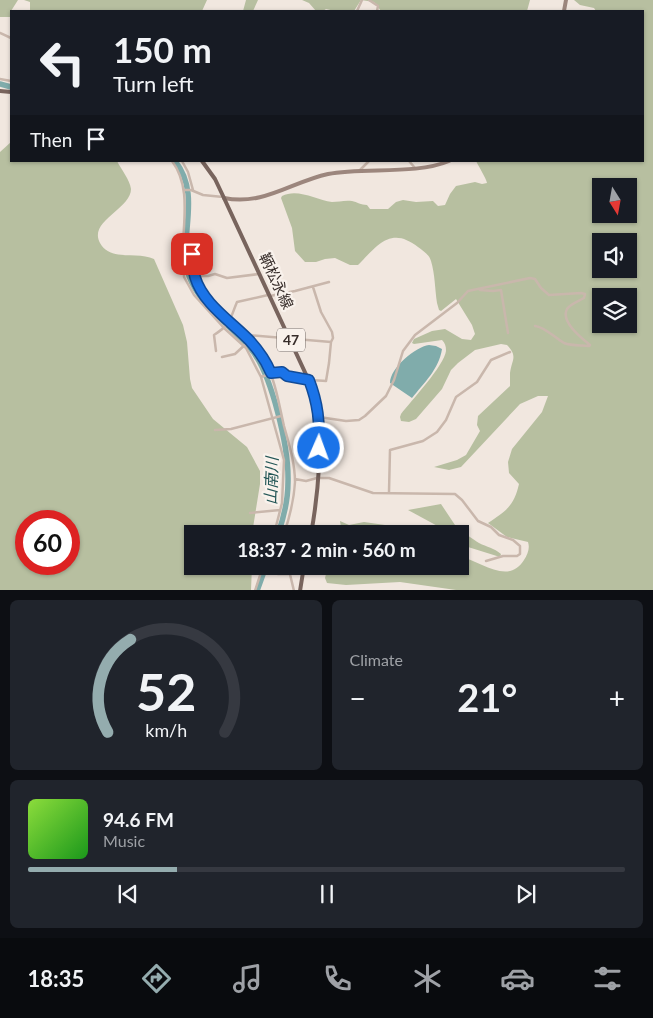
<!DOCTYPE html>
<meta charset="utf-8">
<style>
:root{--surface:#171b24;--page:#20242c;--text:#f1f3f6;--muted:#9ea1a6;--line:#363941;--accent:#94acae}
body{margin:0;font-family:Lato,"Noto Sans JP",sans-serif;background:var(--page);color:var(--text);height:100vh;display:flex;flex-direction:column;font-size:19px;white-space:nowrap}
*{box-sizing:border-box;margin:0}
p{font-size:16px;color:var(--muted)}
.icon{flex:none;width:28px;height:28px;fill:none;stroke:currentColor;stroke-width:2;stroke-linecap:round;stroke-linejoin:round}
.map{position:relative;height:590px;overflow:hidden}
.side{display:flex;flex-direction:column;gap:10px;padding:10px;background:#0d0f14;flex:1}
.side>*{flex:none}
.banner{position:absolute;left:10px;top:10px;width:634px;height:152px;border-radius:0px;box-shadow:0 1px 4px #0004;background:#171b24;color:var(--text);overflow:hidden}
.needle{width:32px;rotate:169deg}
.controls{position:absolute;left:592px;top:178px;display:grid;gap:10px}
.controls a{display:grid;place-items:center;width:45px;height:45px;border-radius:0px;background:var(--surface);box-shadow:0 1px 4px #0004;font-size:25px}
.speed{position:absolute;left:15px;top:510px;display:flex;gap:10px;font-size:25px;font-weight:700;text-align:center}
.speed>*{display:grid;place-content:center;width:65px;height:65px;border-radius:50%;background:var(--surface);box-shadow:0 1px 4px #0004;line-height:1}
.speed .limit{border:8px solid #d22;background:#fff;color:#111}
.pin{position:absolute;display:grid;place-items:center;width:42px;height:42px;color:#fff;margin:-21px;border-radius:10px;box-shadow:0 2px 8px #0006}
.me{position:absolute;width:55px;margin:-28px;rotate:2deg;stroke-linejoin:round;filter:drop-shadow(0 0 4px #0008)}
.turn{display:flex;align-items:center;gap:18px;height:105px;padding:0 20px;font-size:22px}
.turn .icon{width:65px;height:65px;stroke-width:2.5}
.turn b{display:block;font-size:35px;line-height:42px}
.then{display:flex;align-items:center;height:48px;padding:0 20px;background:#0003;gap:10px;font-size:19px}
.big{font-size:38px;font-weight:700;line-height:1.1}
.side .tile{flex:1;display:flex;flex-direction:column;justify-content:center;gap:8px;min-width:0;padding:0 18px;border-radius:8px;background:var(--page)}
.side .dial{align-items:center;gap:0}
.dial svg{height:130px;overflow:visible;fill:none;stroke:var(--line);stroke-width:7;stroke-linecap:round;text-anchor:middle}
.dial text{fill:var(--text);stroke:none}
.song{display:flex;align-items:center;gap:15px}
.cover{width:60px;height:60px;border-radius:8px;background:linear-gradient(135deg,hsl(90 70% 55%),hsl(120 70% 35%))}
.played{height:5px;border-radius:2px;background:linear-gradient(90deg,var(--accent) 25%,var(--line) 25%)}
.keys{display:flex;justify-content:space-around;direction:ltr}
.heat{display:flex;justify-content:space-between;align-items:center;font-size:28px;direction:ltr}
.side .tiles{flex:1;display:grid;gap:10px;grid-template-columns:1fr 1fr}
.tile:last-child{grid-column:span 2}
.trip{position:absolute;left:184px;top:525px;width:285px;height:50px;border-radius:0px;background:var(--surface);box-shadow:0 1px 4px #0004;font-weight:700;line-height:50px;text-align:center}
.tab-bar{display:flex;height:80px;justify-content:space-around;align-items:center;background:#090b0e;color:var(--muted)}
.tab-bar .icon{width:35px;height:35px}
.tab-bar .current{color:var(--accent)}
.tab-bar b{font-size:22px;color:var(--text)}
.map>svg:first-child{display:block}
.green{fill:#b7bfa0;fill-rule:evenodd}
.water{fill:#80acab}
.lines{fill:none;stroke-linecap:round;stroke-linejoin:round}
.river{stroke:#80acab;stroke-width:5.5}
.street{stroke:#c9b7ac;stroke-width:2.5}
.secondary{stroke:#9c867d;stroke-width:4}
.primary{stroke:#78645d;stroke-width:4}
.route-casing{stroke:#114b97;stroke-width:12}
.route{stroke:#1a73e8;stroke-width:9}
.labels{text-anchor:middle;stroke-width:4.5;stroke-linejoin:round;paint-order:stroke}
.shield{fill:#f9f2ec;stroke:#716864;stroke-width:1}
.shield-label{font-size:14px;font-weight:bold;fill:#372d2a}
.street-label{font-size:15px;fill:#372d2a;stroke:#f9f2ec}
.water-label{font-size:16px;font-style:italic;fill:#235656;stroke:#f9f2ec}
</style>
<div class="map">
<svg width="653" height="591" viewBox="0 0 653 591">
<rect width="100%" height="100%" fill="#f1e7df"/>
<!-- green -->
<path class="green" d="M0,0H18L11,11L10,17H0Z
M24,0H207L202,11H30V2Z
M246,0H258L253,11H243Z
M302,0H530L527,11H381L374,2L361,0L354,11H335L326,9L323,11H316L309,3Z
M574,0H653V590L463,591L400,582L346,585L327,583L325,578L328,566H460V557C480,560 508,586 524,560C528,554 530,548 528,542L507,537L488,523C506,511 514,506 519,484L509,473L508,462L512,449L542,412L548,396H538L520,404L461,467L449,470L434,467L457,460L466,455L480,431L477,425L478,416L510,386C510,381 510,377 510,373C512,359 518,357 507,345L501,344L475,350L458,363L451,370L442,389L416,419L409,422L401,421L400,417L401,414C411,401 444,366 446,351C446,346 445,343 442,340L414,344L412,343L414,339L432,331L445,329L462,339L471,340L475,334L472,325L456,299L441,311L439,310L437,303C435,290 435,274 431,261C429,254 423,251 418,247C403,236 392,234 377,246C371,251 364,259 358,265H350L335,258L325,259L316,262H305L295,251L292,228L281,198L282,196C298,188 316,200 332,202C338,202 345,200 352,201C357,202 361,205 367,205L370,209H388L396,202L403,200L416,202L433,201L438,206L445,205L450,194L456,186L475,182L482,184L487,183C486,178 479,167 476,161H642V11H596L594,8L580,5ZM601,186H629V214H601ZM601,241H629V269H601ZM601,296H629V324H601Z
M11,142V161H117C121,169 130,180 131,189C131,209 88,221 100,243C110,262 138,251 154,259L183,325L187,342L190,379L192,388L213,419L247,447L260,471V484L252,534H192V566H252L251,590H0V152ZM26,521H69V564H26Z
M441,504L461,534C470,535 472,539 479,543C487,547 494,548 501,554L500,557L468,547L460,548V534H441L443,529L408,510Z
M340,521L349,525L364,522L385,525L394,534H342Z"/>
<!-- water -->
<path class="water" d="M429,345L436,346L442,349C439,369 424,383 412,398L390,383C390,368 415,347 429,345Z"/>
<g class="lines">
<!-- river -->
<path class="river" d="M0,84L11,87
M175,161C203,196 177,239 189,276C200,306 230,325 250,348C272,373 289,449 288,482C288,500 284,517 278,534
M257,591L266,566"/>
<!-- street -->
<path class="street" d="M369,0L378,6L377,11
M357,11L362,0
M0,33L11,38
M0,79L11,81
M172,161C190,185 184,217 183,245L192,254C193,261 193,269 195,276C203,306 240,328 258,351C275,373 278,401 284,426C289,444 295,463 295,482C294,500 290,516 284,534
M182,161L188,172L193,190
M409,161L415,168
M359,171L369,161
M185,190H191L203,195L223,197
M183,246L184,277L194,295L224,328L246,348L261,377L284,460L282,503L274,534
M196,276H208L215,274L227,278L259,274
M480,290L493,291L501,290L508,333
M270,296L295,291L329,282
M246,336L247,335L331,342
M216,351L214,335C232,323 229,321 237,302L268,295
M222,357L235,354L249,341
M261,377L273,373L282,372C294,381 311,380 326,381L329,363L331,342L333,338L332,332L321,312L313,287
M319,417L346,421L359,420L365,416L386,396L394,380L403,351L415,335L457,303L468,291L530,278L535,279L541,288L549,295L581,293L585,294L584,298C579,301 570,304 567,309C560,322 583,339 590,345L589,346C580,345 572,346 564,343C555,338 545,327 535,326
M215,430L231,429L281,416
M295,479L306,481L317,478H329L373,493L455,494L462,500L478,521L491,527L499,535L513,540L520,546V554L517,556H503L486,561
M389,492L390,450L423,441L437,432L446,420L456,397L477,382L491,360L510,352
M250,513L280,510
M268,566L278,574H291
M288,566L294,591
M255,591L263,566"/>
<!-- secondary -->
<path class="secondary" d="M564,11L566,0
M224,198C264,206 291,182 328,174C364,167 416,175 449,161"/>
<!-- primary -->
<path class="primary" d="M0,91L11,92
M202,161L215,179L224,198L316,396C324,434 318,496 311,534
M300,591L304,566"/>
</g>
<g class="lines">
<defs>
<path id="route" d="M192,254C193,261 193,269 195,277C203,304 232,322 250,341C259,351 266,361 271,373L282,372L287,376L309,380C318,403 320,423 319,448"/>
</defs>
<!-- route casing -->
<use href="#route" class="route-casing"/>
<!-- route -->
<use href="#route" class="route"/>
</g>
<g class="labels">
<!-- shield labels -->
<rect class="shield" x="277" y="328.5" width="28" height="23" rx="4"/>
<g class="shield-label">
<text x="291" y="345">47</text>
</g>
<!-- street labels -->
<g class="street-label">
<text transform="translate(276 281) rotate(65)" y="5">鞆松永線</text>
</g>
<!-- water labels -->
<g class="water-label">
<text transform="translate(271 481) rotate(-88)" y="6">山南川</text>
</g>
</g>
</svg>
<div class="controls">
<a><svg class="needle" viewBox="-14 -14 28 28"><path d="M0-13l5 13h-10z" fill="#e53935"/><path d="M0 13l5-13h-10z" fill="#9ea1a6"/></svg></a>
<a><svg class="icon" aria-label="sound" viewBox="0 0 24 24"><path d="M4 9h4l5-4v14l-5-4H4zM17 9q2 3 0 6"/></svg></a>
<a><svg class="icon" aria-label="layers" viewBox="0 0 24 24"><path d="M12 4l9 5-9 5-9-5zM3 14l9 5 9-5"/></svg></a>
</div>
<div class="speed"><div class="limit">60</div></div>
<div class="pin" style="left:192px;top:254px;background:#d93025"><svg class="icon" aria-label="arrive" viewBox="0 0 24 24"><path d="M6 21V4h12l-3 4 3 4H6"/></svg></div>
<svg class="me" style="left:319px;top:448px" viewBox="-20 -20 40 40"><circle r="17" fill="#1a73e8" stroke="#fff" stroke-width="3"/><path d="M0-11L8 9 0 5-8 9z" fill="#fff"/></svg>
<div class="trip">18:37 · 2 min · 560 m</div>
<div class="banner">
<div class="turn"><svg class="icon" aria-label="left" viewBox="0 0 24 24"><path d="M17 20v-9H6M10 6l-5 5 5 5"/></svg><div><b>150 m</b>Turn left</div></div>
<div class="then">Then<svg class="icon" aria-label="arrive" viewBox="0 0 24 24"><path d="M6 21V4h12l-3 4 3 4H6"/></svg></div>
</div>
</div>
<section class="side">
<div class="tiles">
<div class="tile dial"><svg viewBox="0 0 100 80">
<path d="M14 69A42 42 0 1 1 86 69"/>
<path d="M14 69A42 42 0 0 1 28 12" stroke="#94acae"/>
<text x="50" y="56" font-size="32" font-weight="700">52</text>
<text x="50" y="72" font-size="11">km/h</text>
</svg></div>
<div class="tile"><p>Climate</p>
<div class="heat"><a>−</a><b class="big">21°</b><a>+</a></div>
</div>
<div class="tile">
<div class="song"><i class="cover"></i><div><b>94.6 FM</b><p>Music</p></div></div>
<div class="played"></div>
<div class="keys"><svg class="icon" aria-label="previous" viewBox="0 0 24 24"><path d="M18 5L8 12l10 7zM5 5v14"/></svg><svg class="icon" aria-label="pause" viewBox="0 0 24 24"><path d="M8 5v14M16 5v14"/></svg><svg class="icon" aria-label="next" viewBox="0 0 24 24"><path d="M6 5l10 7-10 7zM19 5v14"/></svg></div>
</div>
</div>
</section>
<nav class="tab-bar">
<b>18:35</b>
<svg class="icon current" aria-label="directions" viewBox="0 0 24 24"><path d="M12 3l9 9-9 9-9-9zM9 14v-3h6M13 9l2 2-2 2"/></svg>
<svg class="icon" aria-label="music" viewBox="0 0 24 24"><path d="M9 18V5l10-2v13"/><circle cx="6" cy="18" r="3"/><circle cx="16" cy="16" r="3"/></svg>
<svg class="icon" aria-label="phone" viewBox="0 0 24 24"><path d="M5 4h4l2 5-3 2q2 4 5 5l2-3 5 2v4C11 20 4 13 5 4z"/></svg>
<svg class="icon" aria-label="climate" viewBox="0 0 24 24"><path d="M12 3v18M4 7l16 10M4 17L20 7"/></svg>
<svg class="icon" aria-label="car" viewBox="0 0 24 24"><path d="M5 17H2v-5l4-1 3-4h7l3 4 3 1v5h-3M9 17h6M6 11h13"/><circle cx="7" cy="17" r="2"/><circle cx="17" cy="17" r="2"/></svg>
<svg class="icon" aria-label="filters" viewBox="0 0 24 24"><path d="M4 7h16M4 17h16"/><circle cx="9" cy="7" r="2"/><circle cx="15" cy="17" r="2"/></svg>
</nav>
